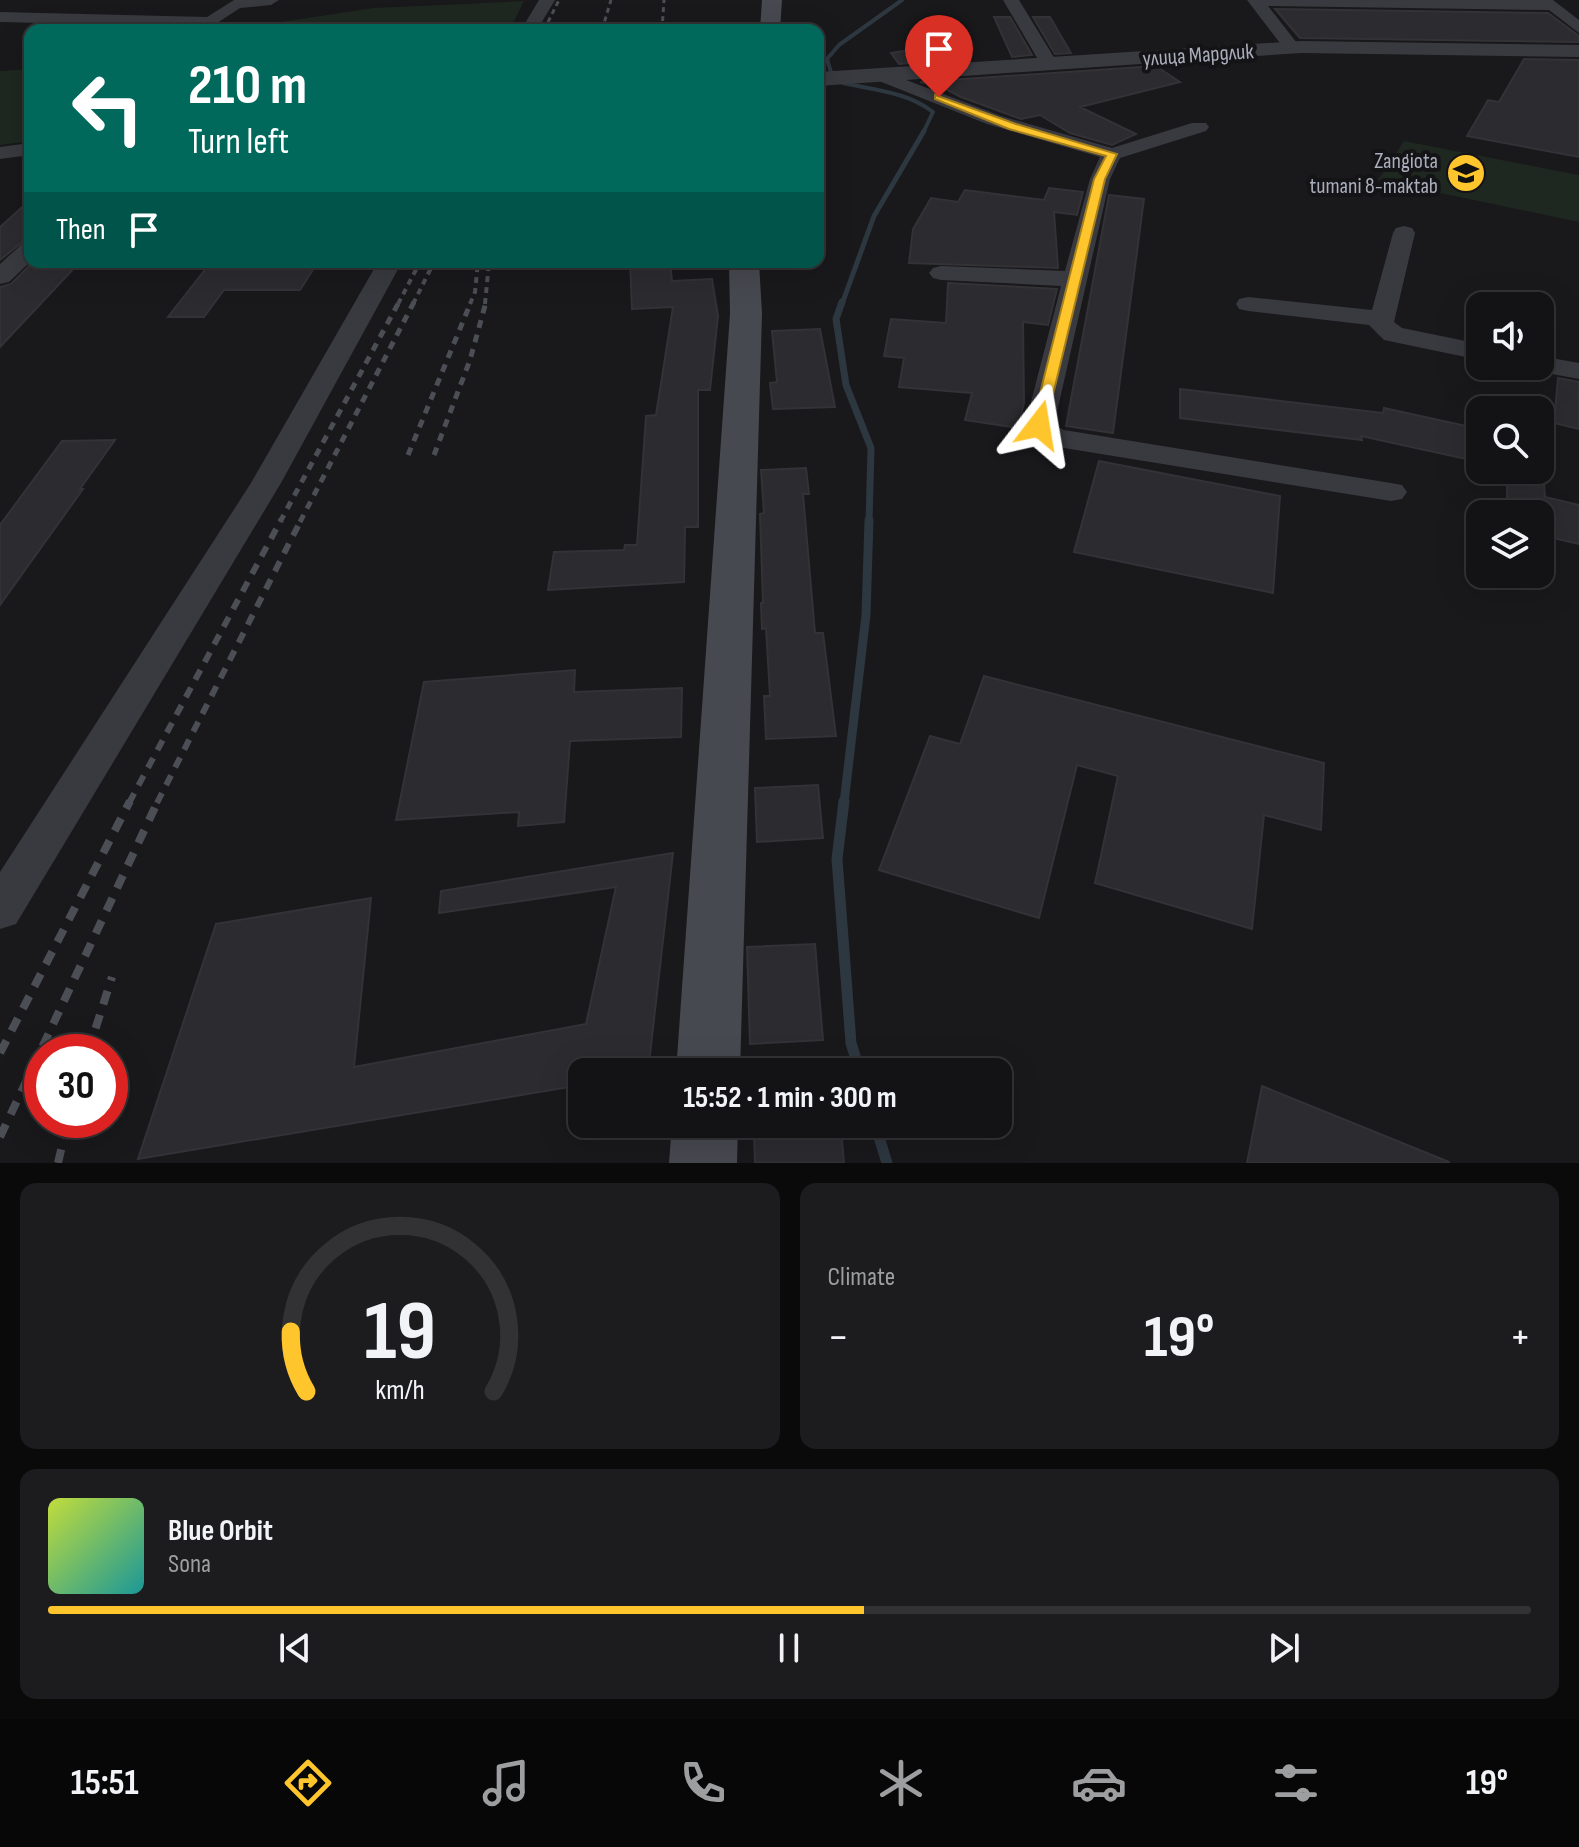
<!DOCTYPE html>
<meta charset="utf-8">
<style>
:root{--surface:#131214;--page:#1c1b1d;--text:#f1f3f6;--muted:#9d9ea0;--line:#323234;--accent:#ffc52c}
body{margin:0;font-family:"Sofia Sans Condensed",sans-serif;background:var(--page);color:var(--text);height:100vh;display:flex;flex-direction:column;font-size:30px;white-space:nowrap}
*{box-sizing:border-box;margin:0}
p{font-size:26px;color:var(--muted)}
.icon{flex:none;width:44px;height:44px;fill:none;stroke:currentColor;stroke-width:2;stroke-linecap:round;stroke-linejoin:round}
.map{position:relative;height:1163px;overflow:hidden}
.sheet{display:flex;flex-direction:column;gap:20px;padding:20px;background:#0a0a0b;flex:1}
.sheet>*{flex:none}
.hud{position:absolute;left:24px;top:24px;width:800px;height:244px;border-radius:16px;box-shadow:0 8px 32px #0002,0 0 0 2px var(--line);background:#00695c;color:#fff;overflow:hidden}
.fabs{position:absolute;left:1466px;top:292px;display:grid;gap:16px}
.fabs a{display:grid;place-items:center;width:88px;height:88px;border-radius:16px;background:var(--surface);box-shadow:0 8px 32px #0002,0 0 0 2px var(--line);font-size:40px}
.speed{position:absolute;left:24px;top:1034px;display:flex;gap:16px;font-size:40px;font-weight:700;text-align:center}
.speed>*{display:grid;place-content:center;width:104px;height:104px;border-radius:50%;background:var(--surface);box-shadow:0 8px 32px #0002,0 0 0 2px var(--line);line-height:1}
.speed .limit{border:12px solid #d22;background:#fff;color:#111}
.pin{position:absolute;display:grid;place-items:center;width:68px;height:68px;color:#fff;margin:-82px -34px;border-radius:50% 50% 50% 0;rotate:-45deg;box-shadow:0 0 8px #0007}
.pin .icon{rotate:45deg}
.me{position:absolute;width:88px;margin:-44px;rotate:14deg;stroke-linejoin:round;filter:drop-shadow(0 0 6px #0008)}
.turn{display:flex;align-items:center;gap:28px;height:168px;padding:0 32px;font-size:36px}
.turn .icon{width:104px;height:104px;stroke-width:2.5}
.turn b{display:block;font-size:56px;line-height:68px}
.then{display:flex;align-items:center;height:76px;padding:0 32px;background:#0003;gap:16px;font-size:30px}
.big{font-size:60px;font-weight:700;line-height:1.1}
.sheet .card{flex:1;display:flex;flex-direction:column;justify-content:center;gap:12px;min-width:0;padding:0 28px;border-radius:16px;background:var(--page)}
.sheet .dial{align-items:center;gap:0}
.dial svg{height:208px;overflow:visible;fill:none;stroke:var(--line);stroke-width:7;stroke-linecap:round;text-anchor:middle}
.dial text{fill:var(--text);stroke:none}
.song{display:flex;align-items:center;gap:24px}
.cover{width:96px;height:96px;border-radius:12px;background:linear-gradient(135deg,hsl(70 70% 55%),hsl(180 70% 35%))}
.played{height:8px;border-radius:4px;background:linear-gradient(90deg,var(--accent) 55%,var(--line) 55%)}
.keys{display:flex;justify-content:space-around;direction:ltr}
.heat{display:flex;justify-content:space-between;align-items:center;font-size:44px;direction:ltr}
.sheet .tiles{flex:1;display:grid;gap:20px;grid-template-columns:1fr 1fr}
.card:last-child{grid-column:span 2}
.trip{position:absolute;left:568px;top:1058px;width:444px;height:80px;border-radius:16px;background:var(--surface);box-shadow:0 8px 32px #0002,0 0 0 2px var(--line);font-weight:700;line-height:80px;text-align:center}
.tab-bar{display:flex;height:128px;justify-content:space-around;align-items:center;background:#080708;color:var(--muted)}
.tab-bar .icon{width:56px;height:56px}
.tab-bar .on{color:var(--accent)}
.tab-bar b{font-size:36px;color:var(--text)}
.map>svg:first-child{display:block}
.green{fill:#1e2720}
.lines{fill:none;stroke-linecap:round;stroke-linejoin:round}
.stream-far4{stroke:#2d3740;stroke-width:4}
.stream-far3{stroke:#2d3740;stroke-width:5}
.stream-far2{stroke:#2d3740;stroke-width:7}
.stream-far1{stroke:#2d3740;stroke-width:9}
.stream{stroke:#2d3740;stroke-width:11}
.building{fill:#2c2b2f;stroke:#333237;stroke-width:2}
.minor{fill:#393a40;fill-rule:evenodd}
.tertiary{fill:#393a40;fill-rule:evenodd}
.secondary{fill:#474950;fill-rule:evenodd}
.rail-far4{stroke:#4c4e55;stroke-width:3;stroke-dasharray:5 4;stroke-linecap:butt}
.rail-far3{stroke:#4c4e55;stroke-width:4;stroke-dasharray:6 5;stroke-linecap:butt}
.rail-far2{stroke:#4c4e55;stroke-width:5;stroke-dasharray:8 7;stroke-linecap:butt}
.rail-far1{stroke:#4c4e55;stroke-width:6;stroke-dasharray:11 9;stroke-linecap:butt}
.rail{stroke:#4c4e55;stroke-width:8;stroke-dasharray:14 11;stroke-linecap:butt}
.route{fill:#ffc52c;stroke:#a6801d;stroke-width:2}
.labels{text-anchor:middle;stroke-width:8;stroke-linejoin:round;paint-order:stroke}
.far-street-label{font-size:22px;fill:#aaaebc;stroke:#141316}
.far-poi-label{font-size:22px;fill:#aaaebc;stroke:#141316;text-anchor:end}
</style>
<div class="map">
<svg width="1579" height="1163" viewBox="0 0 1579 1163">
<rect width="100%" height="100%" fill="#19181b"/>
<!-- green -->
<path class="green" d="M524,1L510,30H227L373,8Z
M30,69V141L0,145V71Z
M1404,141L1579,175V222L1378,180Z"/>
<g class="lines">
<!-- stream-far4 -->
<path class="stream-far4" d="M831,72L827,59L839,45L902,0
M843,83C875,90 907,92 933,112L923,133"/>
<!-- stream-far3 -->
<path class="stream-far3" d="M842,304L874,216L924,131"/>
<!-- stream-far2 -->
<path class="stream-far2" d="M842,302L836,319L846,385L871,448L869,522"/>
<!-- stream-far1 -->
<path class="stream-far1" d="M844,803L866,615L869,520"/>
<!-- stream -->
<path class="stream" d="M844,801L837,859L851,1043L860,1072
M875,1124L887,1163"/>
</g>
<!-- building -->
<path class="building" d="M1275,9L1548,13L1579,36V42L1300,38Z
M994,17H1010L1032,55L1012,57Z
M1033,17H1050L1071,53L1055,54Z
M916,49L938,61L899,64L891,53Z
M1524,59L1579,60V157L1467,136L1488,100L1499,102Z
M1156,66L1180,82L1080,107L1136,134L1112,145L1070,133L1040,115L1021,119L961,97L940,86L920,82Z
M1049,188L1083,192L1077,215L1054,212L1058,268L909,263L913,229L931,198L958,202L965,190L1044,200Z
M1109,195L1144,199L1113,433L1066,426Z
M30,200V236L0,260V227Z
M33,262H80L0,347V287L11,284Z
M211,262H318L300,290H224L204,317H168Z
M630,262H670L672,281L712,279L718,316L710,390H698V527H685L684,582L548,590L554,552L624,550L625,545H637L646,416L656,415L673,307L632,309Z
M948,283L1057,289L1048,325L1023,322L1024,403L1018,428L965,420L972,393L899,387L904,358L884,356L891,319L946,323Z
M820,329L835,407L773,409L770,383L777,382L772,331Z
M1558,378L1579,382V429L1554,423Z
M1180,389L1383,413L1384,408L1480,429V462L1361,436L1362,440L1180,418Z
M115,440L80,489H83L0,605V525L62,441Z
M1099,461L1280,496L1273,593L1074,552Z
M806,468L809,494H803L815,633H823L836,736L766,739L764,696H770L766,628L762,629L761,603H763L760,514L764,513L761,470Z
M1507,470H1543L1545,497L1579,505V544L1540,535V514H1507Z
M575,670L574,692L682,688L681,737L570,741L564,822L518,826L519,812L396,820L424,682Z
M984,676L1324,763L1321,830L1264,815L1252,929L1095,883L1118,776L1077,765L1039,918L879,870L930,736L960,744Z
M818,785L823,838L757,842L755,788Z
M673,853L648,1072H582V1085L138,1159L216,924L371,898L354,1067L586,1024L616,887L439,913L441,891Z
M815,944L823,1040L750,1044L747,947Z
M1262,1086L1449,1162V1163H1247Z
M841,1129L844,1163H755L754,1135Z"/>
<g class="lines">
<!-- minor -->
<path class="minor" d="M234,0H279L271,5L240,8L211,27L0,22V12L207,17Z
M539,0H555L537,30H521Z
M1003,0H1019L1058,64L1055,68H1043Z
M1247,0H1553L1579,20V33L1549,10L1268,6L1300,47L1292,52L1286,51Z
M880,70L1001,116L1112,148L1192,123H1206L1209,127L1206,131L1120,158L1110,179L1054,425L1064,430L1391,483L1402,485L1407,492L1402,499L1391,501L1058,447L1035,439L1025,425L1061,286L941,280L933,278L929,273L933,268L941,266L1065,271L1090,179L1100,157L987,124L874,79L871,75L874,71Z
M30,143V155L0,159V147Z
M1404,226L1412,228L1415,233L1394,322L1402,328L1480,344V360L1384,340L1369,325L1248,311L1239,309L1236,304L1239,299L1248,297L1372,310L1393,233L1396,228Z
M30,242V262L9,282L0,284V264L22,244Z
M378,262H402L281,483L16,924L0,929V872L251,483Z
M1540,356L1579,363V379L1530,370L1528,366H1540Z"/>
<!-- tertiary -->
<path class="tertiary" d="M1301,41L1579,45V57L1301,53L818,86V72Z"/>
<!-- secondary -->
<path class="secondary" d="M762,0H782L780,30H760Z
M729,262H759L762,314L740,1072H676L730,314Z
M672,1124H738L737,1163H669Z"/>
<!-- rail-far4 -->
<path class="rail-far4" d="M544,30L559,0
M602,30L611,0
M662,30L664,0"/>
<!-- rail-far3 -->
<path class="rail-far3" d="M398,304L420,262
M413,304L434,262
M470,304L475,292L478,262
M485,304L489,262"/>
<!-- rail-far2 -->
<path class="rail-far2" d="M408,455L471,302
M434,455L470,360L486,302
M280,522L399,302
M300,522L414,302"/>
<!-- rail-far1 -->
<path class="rail-far1" d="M129,803L281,520
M157,803L301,520"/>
<!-- rail -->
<path class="rail" d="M88,1052L112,977
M0,1053L130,801
M0,1137L158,801
M58,1163L68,1120"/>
</g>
<!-- route -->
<path class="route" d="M935,95L1016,124L1117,154L1105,179L1045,428L1039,430L1032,425L1094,179L1106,156L1009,129L935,99Z"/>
<!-- icons -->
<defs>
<symbol id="school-disc" viewBox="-11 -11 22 22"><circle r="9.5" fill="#ffc52c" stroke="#141316"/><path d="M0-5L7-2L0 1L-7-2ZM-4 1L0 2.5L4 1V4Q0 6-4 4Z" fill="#111"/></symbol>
</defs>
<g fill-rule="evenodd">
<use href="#school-disc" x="1444" y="151" width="44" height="44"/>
</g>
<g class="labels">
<!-- far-street labels -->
<g class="far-street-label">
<text transform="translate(1198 54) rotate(-4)" y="8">улица Мардлик</text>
</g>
<!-- far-poi labels -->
<g class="far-poi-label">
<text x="1438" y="168">Zangiota<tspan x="1438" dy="25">tumani 8-maktab</tspan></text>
</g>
</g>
</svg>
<div class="fabs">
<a><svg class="icon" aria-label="sound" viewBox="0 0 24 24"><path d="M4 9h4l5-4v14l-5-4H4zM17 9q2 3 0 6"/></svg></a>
<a><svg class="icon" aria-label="search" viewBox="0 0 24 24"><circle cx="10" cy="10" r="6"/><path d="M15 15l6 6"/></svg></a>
<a><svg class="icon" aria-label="layers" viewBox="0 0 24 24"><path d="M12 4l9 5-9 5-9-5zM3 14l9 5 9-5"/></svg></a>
</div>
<div class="speed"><div class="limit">30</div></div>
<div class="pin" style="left:939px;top:97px;background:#d93025"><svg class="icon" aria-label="arrive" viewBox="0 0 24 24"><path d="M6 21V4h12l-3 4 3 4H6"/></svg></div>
<svg class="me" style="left:1039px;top:425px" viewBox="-20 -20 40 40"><path d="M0-17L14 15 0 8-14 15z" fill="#ffc52c" stroke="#fff" stroke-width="4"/></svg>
<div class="trip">15:52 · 1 min · 300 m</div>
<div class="hud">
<div class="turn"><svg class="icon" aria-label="left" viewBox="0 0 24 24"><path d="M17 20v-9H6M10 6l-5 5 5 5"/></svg><div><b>210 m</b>Turn left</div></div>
<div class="then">Then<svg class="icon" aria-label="arrive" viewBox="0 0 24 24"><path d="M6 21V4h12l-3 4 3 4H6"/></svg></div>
</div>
</div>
<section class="sheet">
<div class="tiles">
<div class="card dial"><svg viewBox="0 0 100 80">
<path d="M14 69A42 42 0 1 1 86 69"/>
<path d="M14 69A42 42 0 0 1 8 46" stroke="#ffc52c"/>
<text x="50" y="56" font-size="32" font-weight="700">19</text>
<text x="50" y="72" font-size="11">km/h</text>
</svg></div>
<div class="card"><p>Climate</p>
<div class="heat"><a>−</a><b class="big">19°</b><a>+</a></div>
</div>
<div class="card">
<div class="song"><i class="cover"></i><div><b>Blue Orbit</b><p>Sona</p></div></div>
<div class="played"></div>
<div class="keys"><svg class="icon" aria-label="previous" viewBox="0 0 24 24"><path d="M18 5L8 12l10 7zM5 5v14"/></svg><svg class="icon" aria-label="pause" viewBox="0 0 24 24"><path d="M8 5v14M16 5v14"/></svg><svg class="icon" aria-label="next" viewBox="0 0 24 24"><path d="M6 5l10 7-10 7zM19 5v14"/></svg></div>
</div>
</div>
</section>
<nav class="tab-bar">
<b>15:51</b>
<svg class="icon on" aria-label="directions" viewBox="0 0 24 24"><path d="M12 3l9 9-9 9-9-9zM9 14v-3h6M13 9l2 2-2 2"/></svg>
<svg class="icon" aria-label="music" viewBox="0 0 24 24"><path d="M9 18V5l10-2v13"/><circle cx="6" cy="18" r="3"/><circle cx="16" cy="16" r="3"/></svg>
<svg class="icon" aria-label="phone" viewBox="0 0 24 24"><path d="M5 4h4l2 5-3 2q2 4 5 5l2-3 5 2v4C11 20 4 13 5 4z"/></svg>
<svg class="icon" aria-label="climate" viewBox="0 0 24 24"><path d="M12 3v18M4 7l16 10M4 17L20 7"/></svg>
<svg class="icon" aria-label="car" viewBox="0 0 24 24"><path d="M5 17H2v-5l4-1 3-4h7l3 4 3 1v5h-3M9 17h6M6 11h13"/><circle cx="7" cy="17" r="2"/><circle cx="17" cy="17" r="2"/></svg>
<svg class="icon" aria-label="filters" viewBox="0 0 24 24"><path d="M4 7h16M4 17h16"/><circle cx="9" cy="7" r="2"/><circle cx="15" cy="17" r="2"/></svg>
<b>19°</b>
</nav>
